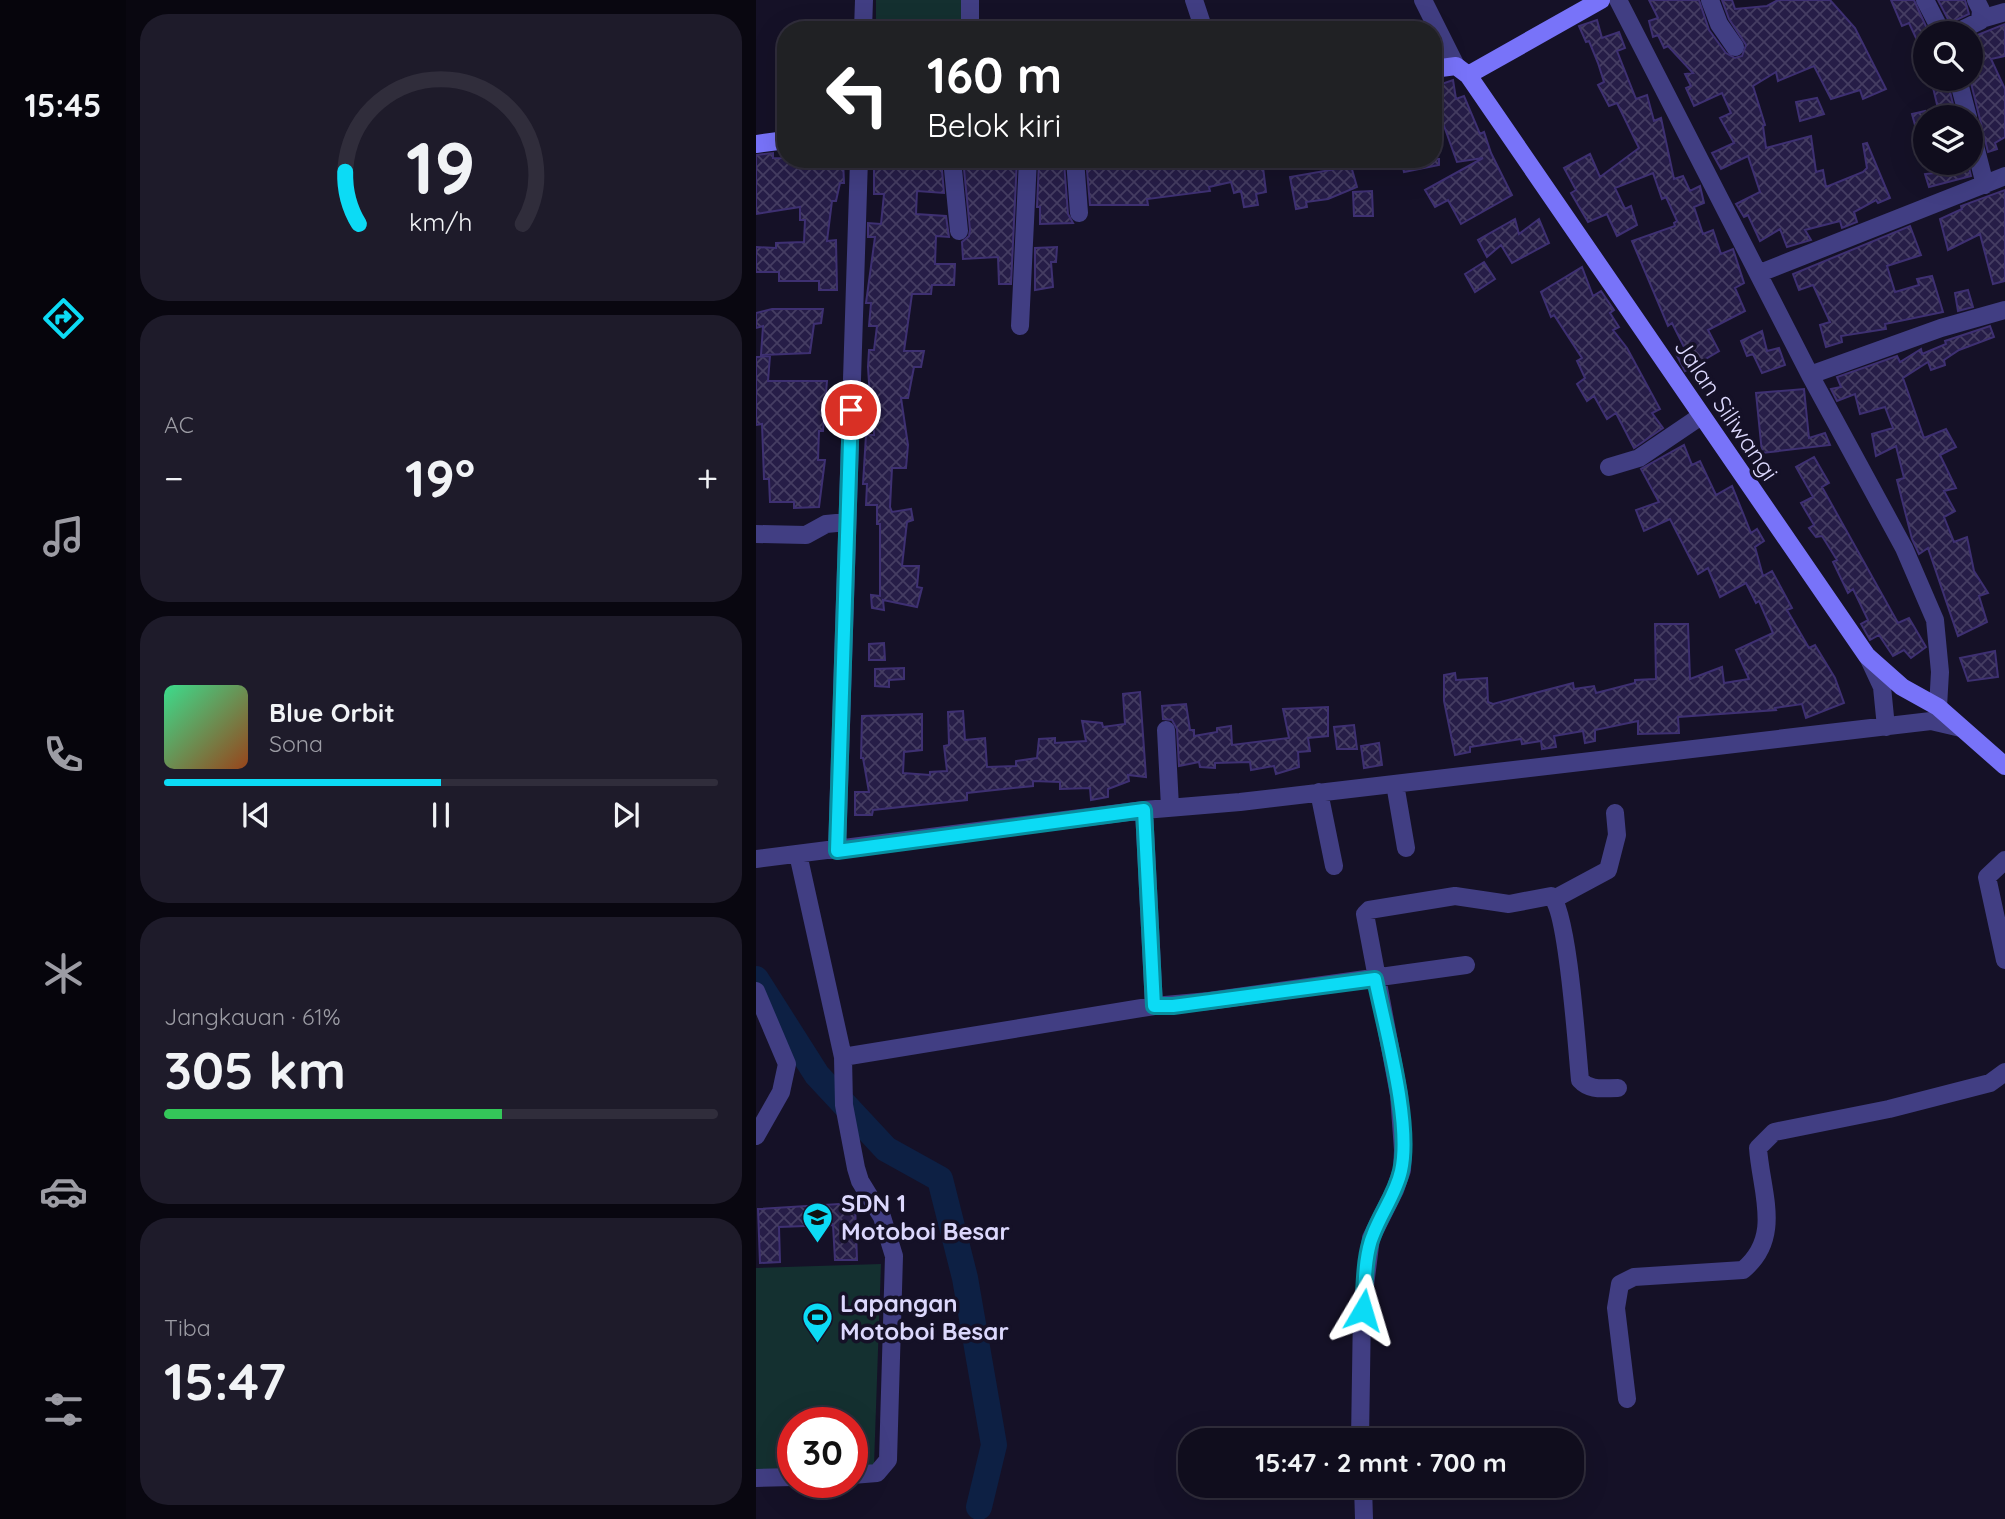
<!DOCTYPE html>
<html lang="id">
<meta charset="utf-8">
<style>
:root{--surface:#100d1d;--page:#1e1b2a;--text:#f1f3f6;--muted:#9c9ca4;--line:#302d3b;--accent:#0cdbf5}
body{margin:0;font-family:Quicksand,sans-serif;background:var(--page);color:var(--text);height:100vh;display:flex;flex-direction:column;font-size:26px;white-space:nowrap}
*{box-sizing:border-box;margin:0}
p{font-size:23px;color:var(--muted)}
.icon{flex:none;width:38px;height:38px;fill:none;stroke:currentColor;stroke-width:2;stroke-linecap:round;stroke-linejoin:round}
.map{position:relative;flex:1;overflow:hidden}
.drawer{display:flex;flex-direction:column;gap:14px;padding:14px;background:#090710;width:630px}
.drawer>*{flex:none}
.guide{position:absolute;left:21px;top:21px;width:665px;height:147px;border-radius:28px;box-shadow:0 7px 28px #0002,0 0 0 2px var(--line);background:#202124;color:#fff;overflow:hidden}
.controls{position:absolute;left:1157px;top:21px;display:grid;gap:14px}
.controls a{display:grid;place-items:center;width:70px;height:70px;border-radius:50%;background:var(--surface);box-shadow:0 7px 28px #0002,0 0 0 2px var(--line);font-size:35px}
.speed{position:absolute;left:21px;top:1407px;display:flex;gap:14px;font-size:35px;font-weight:700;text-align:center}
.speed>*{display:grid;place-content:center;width:91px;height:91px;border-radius:50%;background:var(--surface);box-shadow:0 7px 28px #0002,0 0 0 2px var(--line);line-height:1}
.speed .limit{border:10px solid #d22;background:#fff;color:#111}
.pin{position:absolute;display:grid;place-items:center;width:60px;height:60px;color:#fff;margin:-30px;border:4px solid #fff;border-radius:50%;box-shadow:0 2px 7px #0007}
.me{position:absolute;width:77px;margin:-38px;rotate:7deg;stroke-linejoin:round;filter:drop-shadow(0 0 5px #0008)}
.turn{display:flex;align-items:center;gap:24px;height:147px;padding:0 35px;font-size:32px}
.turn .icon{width:91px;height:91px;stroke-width:2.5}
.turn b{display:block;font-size:49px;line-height:60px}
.big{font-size:52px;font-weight:700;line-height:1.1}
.drawer .card{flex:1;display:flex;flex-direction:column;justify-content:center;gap:10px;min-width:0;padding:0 24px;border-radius:28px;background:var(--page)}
.drawer .dial{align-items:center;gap:0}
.dial svg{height:182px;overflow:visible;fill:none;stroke:var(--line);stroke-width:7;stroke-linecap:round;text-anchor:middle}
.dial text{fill:var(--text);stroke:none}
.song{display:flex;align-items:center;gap:21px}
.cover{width:84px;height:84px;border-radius:10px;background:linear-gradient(135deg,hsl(150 70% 55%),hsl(20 70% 35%))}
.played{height:7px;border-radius:4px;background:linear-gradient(90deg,var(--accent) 50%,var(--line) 50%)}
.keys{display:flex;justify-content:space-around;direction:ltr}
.heat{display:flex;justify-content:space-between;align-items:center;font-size:38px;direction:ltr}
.charge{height:10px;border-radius:5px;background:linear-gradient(90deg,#34c759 61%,var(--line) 0)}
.trip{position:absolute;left:422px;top:1428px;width:406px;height:70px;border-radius:28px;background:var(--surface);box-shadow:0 7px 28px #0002,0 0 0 2px var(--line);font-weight:700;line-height:70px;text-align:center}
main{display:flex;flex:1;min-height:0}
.tabs{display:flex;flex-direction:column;width:126px;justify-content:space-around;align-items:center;background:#06050c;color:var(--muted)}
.tabs .icon{width:49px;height:49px}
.tabs .on{color:var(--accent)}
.tabs b{font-size:32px;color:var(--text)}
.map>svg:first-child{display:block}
.pitch{fill:#143030}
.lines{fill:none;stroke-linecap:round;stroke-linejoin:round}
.river{stroke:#0d2044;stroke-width:26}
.building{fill:url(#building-cross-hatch);stroke:#3e3072;stroke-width:2}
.street{stroke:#413e83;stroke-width:18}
.secondary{stroke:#7873f9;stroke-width:18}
.route-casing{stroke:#088e9f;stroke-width:18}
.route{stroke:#0cdbf5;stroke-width:12}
.labels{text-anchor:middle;stroke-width:7;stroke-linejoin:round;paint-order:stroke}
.street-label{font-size:24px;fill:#dcd8fd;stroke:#151127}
.poi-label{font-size:24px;font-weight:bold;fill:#dcd8fd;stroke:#151127;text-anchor:start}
</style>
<main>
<nav class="tabs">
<b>15:45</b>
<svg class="icon on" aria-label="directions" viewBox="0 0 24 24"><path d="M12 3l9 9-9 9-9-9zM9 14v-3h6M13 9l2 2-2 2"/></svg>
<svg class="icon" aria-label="music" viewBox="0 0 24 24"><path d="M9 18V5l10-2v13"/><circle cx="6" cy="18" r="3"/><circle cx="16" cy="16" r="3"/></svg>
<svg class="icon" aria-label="phone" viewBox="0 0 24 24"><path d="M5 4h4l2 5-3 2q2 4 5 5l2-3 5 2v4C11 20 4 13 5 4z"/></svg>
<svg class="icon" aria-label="climate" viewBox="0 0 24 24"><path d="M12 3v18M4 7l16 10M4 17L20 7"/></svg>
<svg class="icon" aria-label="car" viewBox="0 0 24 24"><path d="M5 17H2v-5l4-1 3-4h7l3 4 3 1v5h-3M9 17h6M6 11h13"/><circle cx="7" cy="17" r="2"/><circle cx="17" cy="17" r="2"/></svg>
<svg class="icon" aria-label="filters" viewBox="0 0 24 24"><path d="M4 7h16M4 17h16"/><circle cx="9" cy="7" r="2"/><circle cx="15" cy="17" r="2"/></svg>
</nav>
<section class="drawer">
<div class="card dial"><svg viewBox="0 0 100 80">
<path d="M14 69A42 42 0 1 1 86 69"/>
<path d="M14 69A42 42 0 0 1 8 46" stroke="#0cdbf5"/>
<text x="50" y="56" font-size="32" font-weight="700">19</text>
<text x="50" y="72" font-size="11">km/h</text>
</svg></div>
<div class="card"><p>AC</p>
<div class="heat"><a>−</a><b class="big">19°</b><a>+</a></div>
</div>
<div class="card">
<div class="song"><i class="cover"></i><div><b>Blue Orbit</b><p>Sona</p></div></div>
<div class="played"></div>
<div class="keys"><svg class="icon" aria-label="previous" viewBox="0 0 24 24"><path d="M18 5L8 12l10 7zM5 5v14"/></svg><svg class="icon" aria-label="pause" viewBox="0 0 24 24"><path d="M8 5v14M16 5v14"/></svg><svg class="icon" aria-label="next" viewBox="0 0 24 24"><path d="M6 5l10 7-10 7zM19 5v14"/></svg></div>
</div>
<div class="card"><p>Jangkauan · 61%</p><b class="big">305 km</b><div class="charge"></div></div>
<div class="card"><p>Tiba</p><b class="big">15:47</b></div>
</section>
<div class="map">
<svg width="1249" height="1519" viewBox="0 0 1249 1519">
<defs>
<pattern id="building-cross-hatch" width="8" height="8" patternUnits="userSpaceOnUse" patternTransform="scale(1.75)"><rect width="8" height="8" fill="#261d47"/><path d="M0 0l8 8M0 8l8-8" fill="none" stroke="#453d62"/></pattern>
</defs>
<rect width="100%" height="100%" fill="#151127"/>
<!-- pitch -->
<path class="pitch" d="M120,0H208V30H120Z
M125,1264L118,1465L96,1467V1423H37V1470L0,1472V1268Z"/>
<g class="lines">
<!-- river -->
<path class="river" d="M0,979L61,1075L130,1149L184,1179L209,1278L238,1445L223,1507"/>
</g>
<!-- building -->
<path class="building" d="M893,0H943L953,30L970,53L979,58L986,56L990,45L973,19L966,0H976L979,9L1011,6L1022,0H1074L1099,28L1130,89L1107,99L1104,90L1075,99L1058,66L1022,81L1020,72L997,86L1009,125L1007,126L1010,148L1055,136L1060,172L1067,170L1070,187L1107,172L1111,168L1107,144L1111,143L1134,198L1122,203L1120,200L1098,212L1101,222L1086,228L1084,221L1049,230L1055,240L1031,247L1024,229L1004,241L992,215L988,217L980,204L1004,192L992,156L965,169L956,153L978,143L964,118L975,113L966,93L938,106L930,88L935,86L929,74L937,73L912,46L908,48L902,35L897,37L893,21L902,18Z
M1135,0H1158L1173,33H1169V57L1153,23L1146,26Z
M1182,0H1209L1213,14L1194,23Z
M841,20L846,38L863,32L869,48L861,51L880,99L891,95L898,121L905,118L918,179L927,176L934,191L944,186L948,203L938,207L947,234L957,230L965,254L977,249L988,283L979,288L989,311L952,330L963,351L929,371L920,354L929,349L916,323L912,326L876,241L919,226L918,223L921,221L910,197L906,199L897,173L859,188L869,209L875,206L881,225L861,236L851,214L832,222L815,193L820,190L808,168L834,154L844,177L883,148L861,103L853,106L842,85L848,82L842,63L833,41L830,42L823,26Z
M1249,24V56L1235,59L1249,89V137L1239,143L1241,149L1232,152L1214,79V38Z
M1175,79H1191L1200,117H1184Z
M697,80L700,99L708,96L724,134L728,132L735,153L756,195L705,224L692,200L679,207L669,190L727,158L701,162L688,126L677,127V87Z
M1061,98L1068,114L1044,121L1040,102Z
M1169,111V122L1159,125L1156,114Z
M17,153V158L87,159L88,183H84L80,201H76L71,241L80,240L81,290H63V281H23V272H0V247L20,248V243L48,242L49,220H44V207L0,214V155Z
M118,159H185L188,193L161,191L160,214L190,216L193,237L180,236L179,264H199L198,285H176L175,294H156L148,351H168L165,367H158L152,398H145L152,445L150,468H136L134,507L136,512L155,509L157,520L151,522L146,566H163L161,587L166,588L161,607L127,600L128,610L116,608L115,595L124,596V524H121V505H110L111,484H107L110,435H118V398H114L112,367L113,350H118L121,326H113L115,303H110L119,237H112V223L125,224L128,194H118Z
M207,159H261L255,284H243L242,257L207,259L206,242L213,236L214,230Z
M330,159H506L510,192L500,194L502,205L488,207L485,191L478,193L475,182L453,187L454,191L391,199L392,205H334Z
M578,159H593L601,187L572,199L550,202L551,207L540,209L534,177L580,169Z
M645,159H683V165L648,172Z
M283,161L308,162L312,214L317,223L284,224V207H281Z
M1186,163H1212L1215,176L1173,187L1169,174L1188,172Z
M1249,190V281L1237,284L1224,234L1192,250L1184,219L1206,209L1205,206Z
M616,191L617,216H598L597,192Z
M759,219L763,234L783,219L793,243L756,263L745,245L731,257L722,240Z
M1154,226L1165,255L1131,266L1139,292L1163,285L1161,279L1176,276L1187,312L1129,324L1130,329L1085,336L1086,342L1070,347L1064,325L1074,322L1057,285L1043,290L1037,274Z
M301,247L300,262H295L297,287L279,290V248Z
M728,262L739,279L719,292L709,274Z
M826,267L837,296L845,291L858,310L854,313L863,327L857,330L871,348L904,409L896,413L907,428L878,448L860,413L851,419L838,396L831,401L821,384L829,378L821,361L826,358L798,315L795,317L785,292Z
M1212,290L1217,307L1202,311L1199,293Z
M16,309H67L65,323L58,324L54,353L5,355L7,326L0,328V313Z
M1234,326L1238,337L1203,350L1188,360L1189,365L1175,370L1172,362L1147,378L1168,438L1190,429L1200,447L1184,455L1200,488L1188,491L1199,511L1188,517L1198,542L1211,537L1218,571L1232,593L1223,596L1231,622L1202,636L1172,548L1163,554L1156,539L1141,480L1148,478L1140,446L1120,456L1116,434L1137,428L1129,407L1104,414L1099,394L1081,401L1075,389L1085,387L1081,377L1141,356L1144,362L1165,349L1166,354L1190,344L1189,341Z
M1006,331L1011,351L1023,348L1029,365L1006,373L997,354L991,356L985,341Z
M14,356L12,381H71L67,431H63L62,460H69L63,507L38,508V502H14L13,479H8L6,424L0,425V357Z
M1048,389L1053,438L1069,433L1074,445L1006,453L1000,393Z
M928,445L936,465L944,461L960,495L976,486L995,533L1001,529L1008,541L999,547L1007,576L1016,571L1036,608L1031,610L1053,648L1059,645L1079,678L1088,703L1050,718L1046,704L1019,708L1020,710L922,717L923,733L882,734V721L839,730V741L829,743L827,731L798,736L800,747L786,749L785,741L766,744L765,739L714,747V752L699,755L688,701V675L699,673L700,680L731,678L732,702L737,704L817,683L818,689L838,686L840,693L879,683V680L900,679L899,624H932L934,679L966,667L968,683L993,679L980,650L1017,633L1003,601L1000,603L990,583L964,597L952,568L942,574L914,519L888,531L880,510L903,502L885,469Z
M1058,457L1073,483L1066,487L1142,623L1153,618L1170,647L1155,658L1148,650L1137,656L1123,635L1114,640L1105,624L1112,620L1097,589L1092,593L1077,562L1081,560L1066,536L1060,537L1053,528L1058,525L1045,503L1057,497L1040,467Z
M128,643L129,660H113V644Z
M1239,651L1242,677L1212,681L1204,658Z
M148,668V679L133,680V687L119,686V669Z
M384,692L390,777L372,775L373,781L352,789V797L335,800L334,788L304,789V782L277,781V786L211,793V800L117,810L116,815H99V792H113L107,758H105L106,716L166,714V750L148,752L147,773L174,775V772L191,771L188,746L193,745L192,712L207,711L209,740L229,738L231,767L260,766V761L281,758L283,739L299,738V743L330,741L326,721L346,723L347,727L369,724L367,694Z
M430,704L434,730H438V736L461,732V728L475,726L476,745L533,738L527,709L572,707V736L552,738L554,751L542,752L543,767L520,774L518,766L495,770L494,762L459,763V768L444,767L443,762L423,766L421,729L416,720L407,719L406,706Z
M598,725L601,749H581L578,727Z
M623,743L626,765L608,768L605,746Z
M99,1203L101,1260H79L77,1225L23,1227L24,1262L4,1263L2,1209Z"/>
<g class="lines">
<!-- street -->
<path class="street" d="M214,0V30
M438,0L448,30
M667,0L700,66
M862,0L1054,375L1148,548L1179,620L1184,672L1182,707
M954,0L963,24L979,47
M1169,0L1186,33
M1225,19L1249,12
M107,30L108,0
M1199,33L1224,21L1225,10L1220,0
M1202,79L1212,117
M1214,126L1229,185
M196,159L203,231
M319,159L323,213
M1004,273L1249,176
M264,326L272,159
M1054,375L1185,328L1249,310
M853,467L883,458L945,416
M0,534L50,535L70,524L91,522
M1112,657L1126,687L1130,727
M410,730L414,807
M639,784L650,848
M563,792L578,866
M81,851L103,159
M42,854L87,1057L88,1105L100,1168L104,1181L126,1217L138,1256L132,1460L121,1473L96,1475
M0,859L388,810L484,802L1175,721L1205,728
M1249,860L1231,877L1249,960
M798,899L852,870L861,835L859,813
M0,991L31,1064L25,1092L0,1136
M398,1006L453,1001L710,965
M87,1057L398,1006L388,810
M871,1399L860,1308L864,1284L878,1277L987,1270C1027,1237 1005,1192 1002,1148L1018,1132L1133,1109L1234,1083L1249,1072
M604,1440L606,1309L615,1238L639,1190L646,1170L647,1150L643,1095L609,914L613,910L699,896L753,904L795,896C812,911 821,1050 824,1080C834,1091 847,1088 862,1088
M0,1478L37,1477
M607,1486L608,1519"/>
<!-- secondary -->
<path class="secondary" d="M677,69L700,66L712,75L1111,656L1146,687L1182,707L1249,766
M712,75L845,0
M0,144L30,140"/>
</g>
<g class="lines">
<defs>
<path id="route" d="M95,410L81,851L388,810L398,1006H417L619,979C629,1028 656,1124 645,1171C640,1194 625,1213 617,1235C608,1256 609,1287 607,1310"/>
</defs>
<!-- route casing -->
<use href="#route" class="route-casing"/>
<!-- route -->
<use href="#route" class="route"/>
</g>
<!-- icons -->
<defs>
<symbol id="school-pin" viewBox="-11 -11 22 30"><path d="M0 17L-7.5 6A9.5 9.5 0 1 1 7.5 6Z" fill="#0cdbf5" stroke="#151127"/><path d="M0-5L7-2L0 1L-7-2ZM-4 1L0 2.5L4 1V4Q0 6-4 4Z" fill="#111"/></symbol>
<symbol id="stadium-pin" viewBox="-11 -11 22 30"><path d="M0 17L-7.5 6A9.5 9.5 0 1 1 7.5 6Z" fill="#0cdbf5" stroke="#151127"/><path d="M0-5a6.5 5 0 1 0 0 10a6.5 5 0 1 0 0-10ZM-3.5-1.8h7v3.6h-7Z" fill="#111"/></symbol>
</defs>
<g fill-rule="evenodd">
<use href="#school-pin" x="44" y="1200" width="35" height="47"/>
<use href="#stadium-pin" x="44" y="1300" width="35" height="47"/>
</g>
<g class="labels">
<!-- street labels -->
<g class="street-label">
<text transform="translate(970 410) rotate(56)" y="8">Jalan Siliwangi</text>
</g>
<!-- poi labels -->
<g class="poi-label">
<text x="85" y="1212">SDN 1<tspan x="85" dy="28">Motoboi Besar</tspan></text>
<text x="84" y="1312">Lapangan<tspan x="84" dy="28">Motoboi Besar</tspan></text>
</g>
</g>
</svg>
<div class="controls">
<a><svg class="icon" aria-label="search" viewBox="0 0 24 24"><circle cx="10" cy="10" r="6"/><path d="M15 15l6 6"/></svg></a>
<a><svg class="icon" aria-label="layers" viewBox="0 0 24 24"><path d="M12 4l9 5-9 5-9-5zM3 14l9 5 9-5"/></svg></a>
</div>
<div class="speed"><div class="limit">30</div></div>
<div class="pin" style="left:95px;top:410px;background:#d93025"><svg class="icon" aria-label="arrive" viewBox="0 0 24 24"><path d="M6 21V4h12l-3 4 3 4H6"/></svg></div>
<svg class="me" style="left:607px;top:1310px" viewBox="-20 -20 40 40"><path d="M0-17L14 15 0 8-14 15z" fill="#0cdbf5" stroke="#fff" stroke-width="4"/></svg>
<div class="trip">15:47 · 2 mnt · 700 m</div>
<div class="guide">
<div class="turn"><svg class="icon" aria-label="left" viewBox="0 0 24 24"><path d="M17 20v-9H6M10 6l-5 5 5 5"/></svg><div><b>160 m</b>Belok kiri</div></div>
</div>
</div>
</main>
